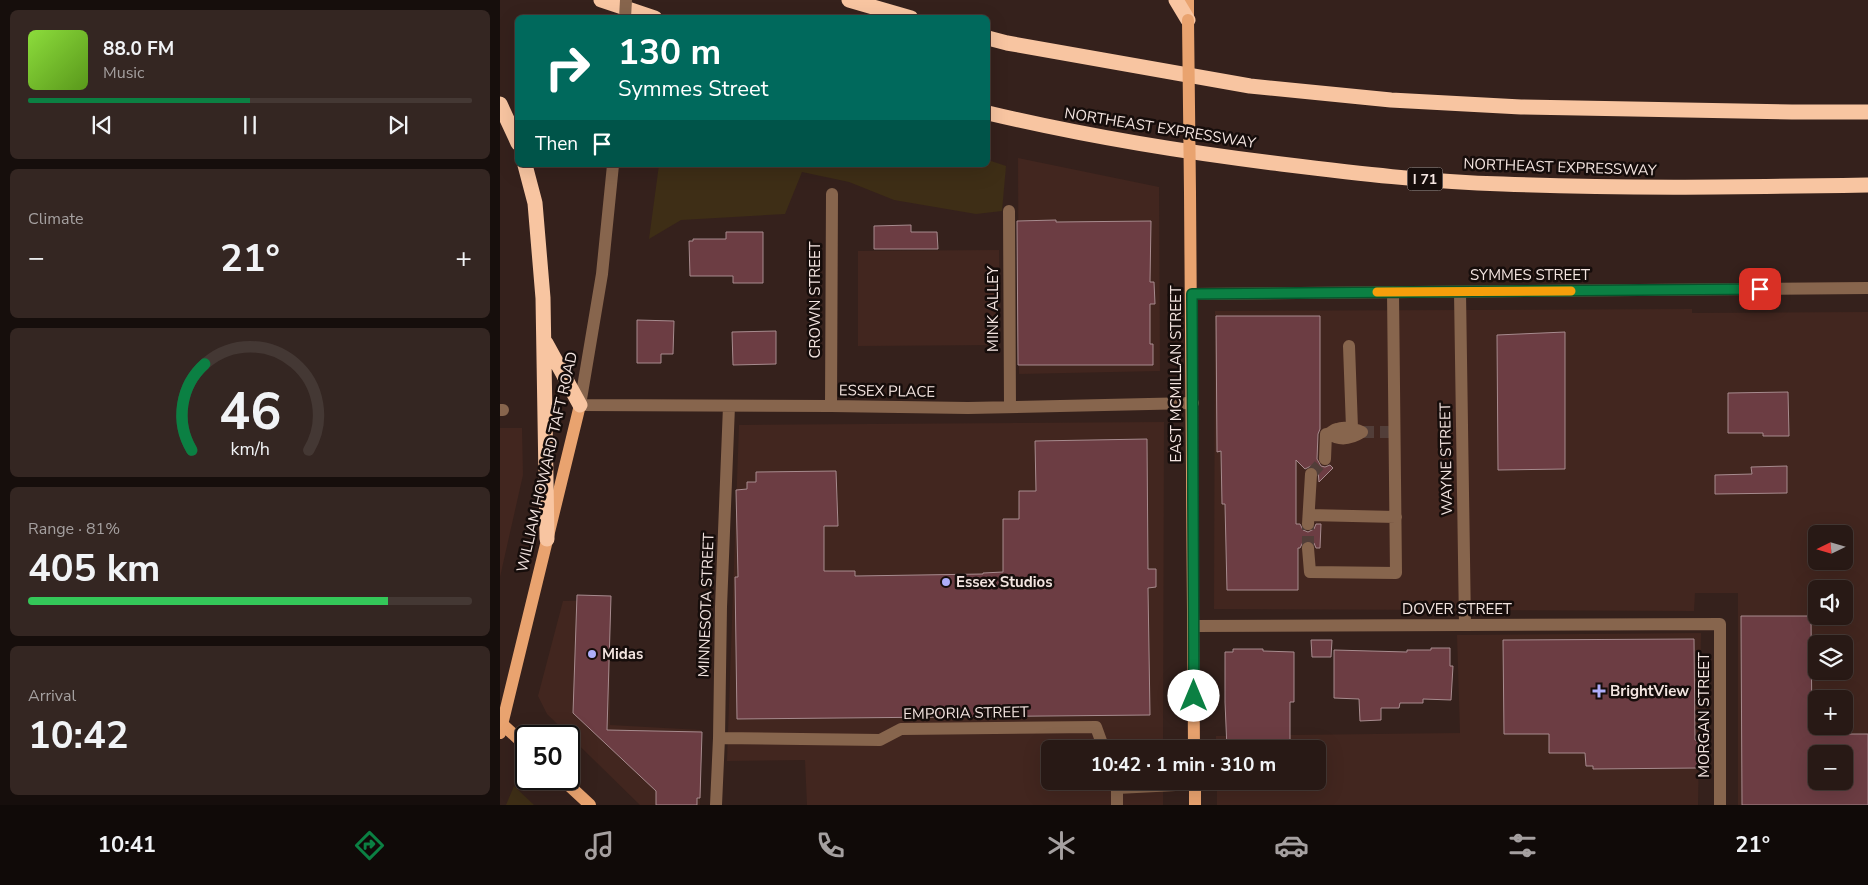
<!DOCTYPE html>
<meta charset="utf-8">
<style>
:root{--surface:#281915;--page:#342622;--text:#f1f3f6;--muted:#a5a0a0;--line:#443834;--accent:#0b8043}
body{margin:0;font-family:"Nunito Sans",sans-serif;background:var(--page);color:var(--text);height:100vh;display:flex;flex-direction:column;font-size:19px;white-space:nowrap}
*{box-sizing:border-box;margin:0}
p{font-size:16px;color:var(--muted)}
.icon{flex:none;width:28px;height:28px;fill:none;stroke:currentColor;stroke-width:2;stroke-linecap:round;stroke-linejoin:round}
.map{position:relative;flex:1;overflow:hidden}
.sheet{display:flex;flex-direction:column;gap:10px;padding:10px;background:#160e0c;width:500px}
.sheet>*{flex:none}
.banner{position:absolute;left:15px;top:15px;width:475px;height:152px;border-radius:8px;box-shadow:0 5px 20px #0002,0 0 0 1px var(--line);background:#00695c;color:#fff;overflow:hidden}
.needle{width:32px;rotate:265deg}
.controls{position:absolute;left:1308px;top:525px;display:grid;gap:10px}
.controls a{display:grid;place-items:center;width:45px;height:45px;border-radius:8px;background:var(--surface);box-shadow:0 5px 20px #0002,0 0 0 1px var(--line);font-size:25px}
.speed{position:absolute;left:15px;top:725px;display:flex;gap:10px;font-size:25px;font-weight:700;text-align:center}
.speed>*{display:grid;place-content:center;width:65px;height:65px;border-radius:50%;background:var(--surface);box-shadow:0 5px 20px #0002,0 0 0 1px var(--line);line-height:1}
.speed .limit{border:2px solid #111;border-radius:8px;background:#fff;color:#111}
.pin{position:absolute;display:grid;place-items:center;width:42px;height:42px;color:#fff;margin:-21px;border-radius:10px;box-shadow:0 2px 8px #0006}
.me{position:absolute;width:55px;margin:-28px;rotate:0deg;stroke-linejoin:round;filter:drop-shadow(0 0 4px #0008)}
.turn{display:flex;align-items:center;gap:18px;height:105px;padding:0 20px;font-size:22px}
.turn .icon{width:65px;height:65px;stroke-width:2.5}
.turn b{display:block;font-size:35px;line-height:42px}
.then{display:flex;align-items:center;height:48px;padding:0 20px;background:#0003;gap:10px;font-size:19px}
.big{font-size:38px;font-weight:700;line-height:1.1}
.sheet .widget{flex:1;display:flex;flex-direction:column;justify-content:center;gap:8px;min-width:0;padding:0 18px;border-radius:8px;background:var(--page)}
.sheet .dial{align-items:center;gap:0}
.dial svg{height:130px;overflow:visible;fill:none;stroke:var(--line);stroke-width:7;stroke-linecap:round;text-anchor:middle}
.dial text{fill:var(--text);stroke:none}
.song{display:flex;align-items:center;gap:15px}
.cover{width:60px;height:60px;border-radius:8px;background:linear-gradient(135deg,hsl(90 70% 55%),hsl(90 70% 35%))}
.played{height:5px;border-radius:2px;background:linear-gradient(90deg,var(--accent) 50%,var(--line) 50%)}
.keys{display:flex;justify-content:space-around;direction:ltr}
.heat{display:flex;justify-content:space-between;align-items:center;font-size:28px;direction:ltr}
.charge{height:8px;border-radius:4px;background:linear-gradient(90deg,#34c759 81%,var(--line) 0)}
.trip{position:absolute;left:541px;top:740px;width:285px;height:50px;border-radius:8px;background:var(--surface);box-shadow:0 5px 20px #0002,0 0 0 1px var(--line);font-weight:700;line-height:50px;text-align:center}
.tabs{display:flex;height:80px;justify-content:space-around;align-items:center;background:#100a08;color:var(--muted)}
.tabs .icon{width:35px;height:35px}
.tabs .selected{color:var(--accent)}
.tabs b{font-size:22px;color:var(--text)}
main{display:flex;flex:1;min-height:0}
.map>svg:first-child{display:block}
.built{fill:#42261f;fill-rule:evenodd}
.green{fill:#3e2e16}
.building{fill:#6c3d43;stroke:#a78b8e;fill-rule:evenodd}
.lines{fill:none;stroke-linecap:round;stroke-linejoin:round}
.minor-tunnel{stroke:#523e39;stroke-width:12;stroke-dasharray:12 6;stroke-linecap:butt}
.minor{stroke:#87654d;stroke-width:12}
.major{stroke:#e9a36f;stroke-width:12}
.highway{stroke:#f8c5a1;stroke-width:15}
.minor-bridge{stroke:#87654d;stroke-width:12}
.major-bridge{stroke:#e9a36f;stroke-width:12}
.route-casing{stroke:#07532c;stroke-width:12}
.route{stroke:#0b8043;stroke-width:9}
.slow{stroke:#f59e0b;stroke-width:9}
.poi-dot{fill:#aeaefa;stroke:#160d0b;stroke-width:2}
.labels{text-anchor:middle;stroke-width:5;stroke-linejoin:round;paint-order:stroke}
.shield{fill:#160d0b;stroke:#b1a4a0;stroke-width:1}
.shield-label{font-size:14px;font-weight:bold;fill:#f3e4e0}
.street-label{font-size:15px;fill:#f3e4e0;stroke:#160d0b}
.poi-label{font-size:15px;font-weight:bold;fill:#f3e4e0;stroke:#160d0b;text-anchor:start}
</style>
<main>
<section class="sheet">
<div class="widget">
<div class="song"><i class="cover"></i><div><b>88.0 FM</b><p>Music</p></div></div>
<div class="played"></div>
<div class="keys"><svg class="icon" aria-label="previous" viewBox="0 0 24 24"><path d="M18 5L8 12l10 7zM5 5v14"/></svg><svg class="icon" aria-label="pause" viewBox="0 0 24 24"><path d="M8 5v14M16 5v14"/></svg><svg class="icon" aria-label="next" viewBox="0 0 24 24"><path d="M6 5l10 7-10 7zM19 5v14"/></svg></div>
</div>
<div class="widget"><p>Climate</p>
<div class="heat"><a>−</a><b class="big">21°</b><a>+</a></div>
</div>
<div class="widget dial"><svg viewBox="0 0 100 80">
<path d="M14 69A42 42 0 1 1 86 69"/>
<path d="M14 69A42 42 0 0 1 22 16" stroke="#0b8043"/>
<text x="50" y="56" font-size="32" font-weight="700">46</text>
<text x="50" y="72" font-size="11">km/h</text>
</svg></div>
<div class="widget"><p>Range · 81%</p><b class="big">405 km</b><div class="charge"></div></div>
<div class="widget"><p>Arrival</p><b class="big">10:42</b></div>
</section>
<div class="map">
<svg width="1368" height="805" viewBox="0 0 1368 805">
<rect width="100%" height="100%" fill="#35211c"/>
<!-- built -->
<path class="built" d="M518,158L659,187L660,371L519,374Z
M499,250L500,345L358,346V251Z
M1192,309V313L1368,312V805H1238V593H1195L1194,611L714,609L715,311ZM1316,534H1344V561H1316ZM1316,589H1344V616H1316ZM1316,644H1344V671H1316ZM1316,699H1344V726H1316ZM1316,754H1344V781H1316Z
M664,422L663,749H550V781H663V805H307L305,760L227,761L239,425Z
M0,428H22L23,475L0,577Z
M110,600V725L201,730L200,805H140L47,714L38,696L63,601Z
M1201,633L1198,805H717V781H818V749H716V736L960,733L957,635Z"/>
<!-- green -->
<path class="green" d="M488,160L506,166L502,211L476,214L394,200L349,182L302,172L285,214L181,220L149,239L159,165H488Z
M14,786L34,805H6Z"/>
<!-- building -->
<path class="building" d="M556,220V222L651,221L650,282H654L655,304H650V344H653V365H518L517,221Z
M411,225V232H437L438,249H374V226Z
M226,232H263V283H233V276H190L189,241H193V239H226Z
M716,316H820V429L818,434L817,459L821,466L825,467L830,465L833,468L819,482L818,471L816,468L811,466L805,469L796,460V524H800L803,530L808,532L814,529L816,524H821L820,548H816L814,543L808,540L803,542L800,548H798V590H727L725,504H722L721,451L717,452Z
M137,320L174,321L173,354H161V363H137Z
M276,331V364L233,365L232,332Z
M1065,332V469L998,470L997,335Z
M1288,392L1289,436H1263V433H1228V393Z
M647,439L648,569H656V587L648,588L650,715L237,719L235,577H238L236,490L247,489V482H256V472L336,471L338,526H324V571H355V576L483,574V573L503,572V519H519V491H536L535,441Z
M1287,466V493L1215,494V475L1252,474L1251,467Z
M77,595L111,596L107,730L202,732L200,798H197V805H156V791L73,713Z
M1241,616H1311L1312,734H1368V805H1242ZM1316,754H1344V781H1316Z
M1194,639L1195,740H1198V768L1093,769V766H1086L1085,753H1049V734H1004L1003,640Z
M811,640H832L831,657H812Z
M931,648H950V666H953L951,700L923,699V703H900L899,708H881V720L860,721L859,699L834,698V650L907,652V650H931Z
M733,649H763V651L794,652V702H790V749H727L725,702V652H733Z"/>
<g class="lines">
<!-- minor-tunnel -->
<path class="minor-tunnel" d="M862,432H894
M811,474L825,459
M808,548V524"/>
<!-- minor -->
<path class="minor" d="M113,165L102,274L80,405L331,406L468,408L693,403
M509,211L510,407
M960,292L965,625
M692,294L1368,288
M849,346L852,428
M331,406L332,194
M0,410H3
M825,459L826,434C831,434 832,430 837,429C845,426 854,429 862,432C851,439 840,441 829,434
M809,515L896,517
M808,524L811,474
M808,548L810,572L896,573L893,292
M694,626L1220,624V805
M219,738L380,740L401,729L596,727L604,749
M615,781L617,788V805
M617,788L695,784
M216,805L219,738L221,607L229,406"/>
<!-- major -->
<path class="major" d="M688,0V20
M690,193L694,749
M0,722L26,746
M0,733L80,405
M62,779L90,805
M695,781V805"/>
<!-- highway -->
<path class="highway" d="M101,0L155,18
M349,0L411,18
M676,0L688,20
M488,38L507,43L750,86L891,100L1021,107L1292,112H1368
M0,104L18,143
M488,113C585,136 682,152 781,164C855,173 929,182 1003,184C1125,189 1246,187 1368,185
M25,165L35,203L43,298L47,539
M46,343L80,405"/>
<!-- minor-bridge -->
<path class="minor-bridge" d="M125,18L126,0"/>
<!-- major-bridge -->
<path class="major-bridge" d="M688,20L690,193"/>
</g>
<g class="lines">
<defs>
<path id="route" d="M694,696L692,294L1260,289"/>
</defs>
<!-- route casing -->
<use href="#route" class="route-casing"/>
<!-- route -->
<use href="#route" class="route"/>
<!-- slow -->
<path class="slow" d="M877,292L1071,291"/>
</g>
<!-- markers -->
<g class="poi-dot">
<circle cx="446" cy="582" r="5"/>
<circle cx="92" cy="654" r="5"/>
<path d="M1096.5 683.5h5v5h5v5h-5v5h-5v-5h-5v-5h5z"/>
</g>
<g class="labels">
<!-- shield labels -->
<rect class="shield" x="907.5" y="167.5" width="35" height="23" rx="4"/>
<g class="shield-label">
<text x="925" y="184">I 71</text>
</g>
<!-- street labels -->
<g class="street-label">
<text transform="translate(660 128) rotate(9)" y="5">NORTHEAST EXPRESSWAY</text>
<text transform="translate(1060 167) rotate(2)" y="5">NORTHEAST EXPRESSWAY</text>
<text x="1030" y="280">SYMMES STREET</text>
<text transform="translate(315 300) rotate(-90)" y="5">CROWN STREET</text>
<text transform="translate(493 309) rotate(-90)" y="5">MINK ALLEY</text>
<text transform="translate(676 374) rotate(-90)" y="5">EAST MCMILLAN STREET</text>
<text transform="translate(387 391) rotate(1)" y="5">ESSEX PLACE</text>
<text transform="translate(946 459) rotate(-91)" y="5">WAYNE STREET</text>
<text transform="translate(47 462) rotate(-77)" y="5">WILLIAM HOWARD TAFT ROAD</text>
<text transform="translate(206 605) rotate(-88)" y="5">MINNESOTA STREET</text>
<text x="957" y="614">DOVER STREET</text>
<text transform="translate(466 713) rotate(-1)" y="5">EMPORIA STREET</text>
<text transform="translate(1204 715) rotate(-90)" y="5">MORGAN STREET</text>
</g>
<!-- poi labels -->
<g class="poi-label">
<text x="456" y="587">Essex Studios</text>
<text x="102" y="659">Midas</text>
<text x="1110" y="696">BrightView</text>
</g>
</g>
</svg>
<div class="controls">
<a><svg class="needle" viewBox="-14 -14 28 28"><path d="M0-13l5 13h-10z" fill="#e53935"/><path d="M0 13l5-13h-10z" fill="#a5a0a0"/></svg></a>
<a><svg class="icon" aria-label="sound" viewBox="0 0 24 24"><path d="M4 9h4l5-4v14l-5-4H4zM17 9q2 3 0 6"/></svg></a>
<a><svg class="icon" aria-label="layers" viewBox="0 0 24 24"><path d="M12 4l9 5-9 5-9-5zM3 14l9 5 9-5"/></svg></a>
<a>+</a>
<a>−</a>
</div>
<div class="speed"><div class="limit">50</div></div>
<div class="pin" style="left:1260px;top:289px;background:#d93025"><svg class="icon" aria-label="arrive" viewBox="0 0 24 24"><path d="M6 21V4h12l-3 4 3 4H6"/></svg></div>
<svg class="me" style="left:694px;top:696px" viewBox="-20 -20 40 40"><circle r="19" fill="#fff"/><path d="M0-13L10 11 0 6-10 11z" fill="#0b8043"/></svg>
<div class="trip">10:42 · 1 min · 310 m</div>
<div class="banner">
<div class="turn"><svg class="icon" aria-label="right" viewBox="0 0 24 24"><path d="M7 20v-9h11M14 6l5 5-5 5"/></svg><div><b>130 m</b>Symmes Street</div></div>
<div class="then">Then<svg class="icon" aria-label="arrive" viewBox="0 0 24 24"><path d="M6 21V4h12l-3 4 3 4H6"/></svg></div>
</div>
</div>
</main>
<nav class="tabs">
<b>10:41</b>
<svg class="icon selected" aria-label="directions" viewBox="0 0 24 24"><path d="M12 3l9 9-9 9-9-9zM9 14v-3h6M13 9l2 2-2 2"/></svg>
<svg class="icon" aria-label="music" viewBox="0 0 24 24"><path d="M9 18V5l10-2v13"/><circle cx="6" cy="18" r="3"/><circle cx="16" cy="16" r="3"/></svg>
<svg class="icon" aria-label="phone" viewBox="0 0 24 24"><path d="M5 4h4l2 5-3 2q2 4 5 5l2-3 5 2v4C11 20 4 13 5 4z"/></svg>
<svg class="icon" aria-label="climate" viewBox="0 0 24 24"><path d="M12 3v18M4 7l16 10M4 17L20 7"/></svg>
<svg class="icon" aria-label="car" viewBox="0 0 24 24"><path d="M5 17H2v-5l4-1 3-4h7l3 4 3 1v5h-3M9 17h6M6 11h13"/><circle cx="7" cy="17" r="2"/><circle cx="17" cy="17" r="2"/></svg>
<svg class="icon" aria-label="filters" viewBox="0 0 24 24"><path d="M4 7h16M4 17h16"/><circle cx="9" cy="7" r="2"/><circle cx="15" cy="17" r="2"/></svg>
<b>21°</b>
</nav>
